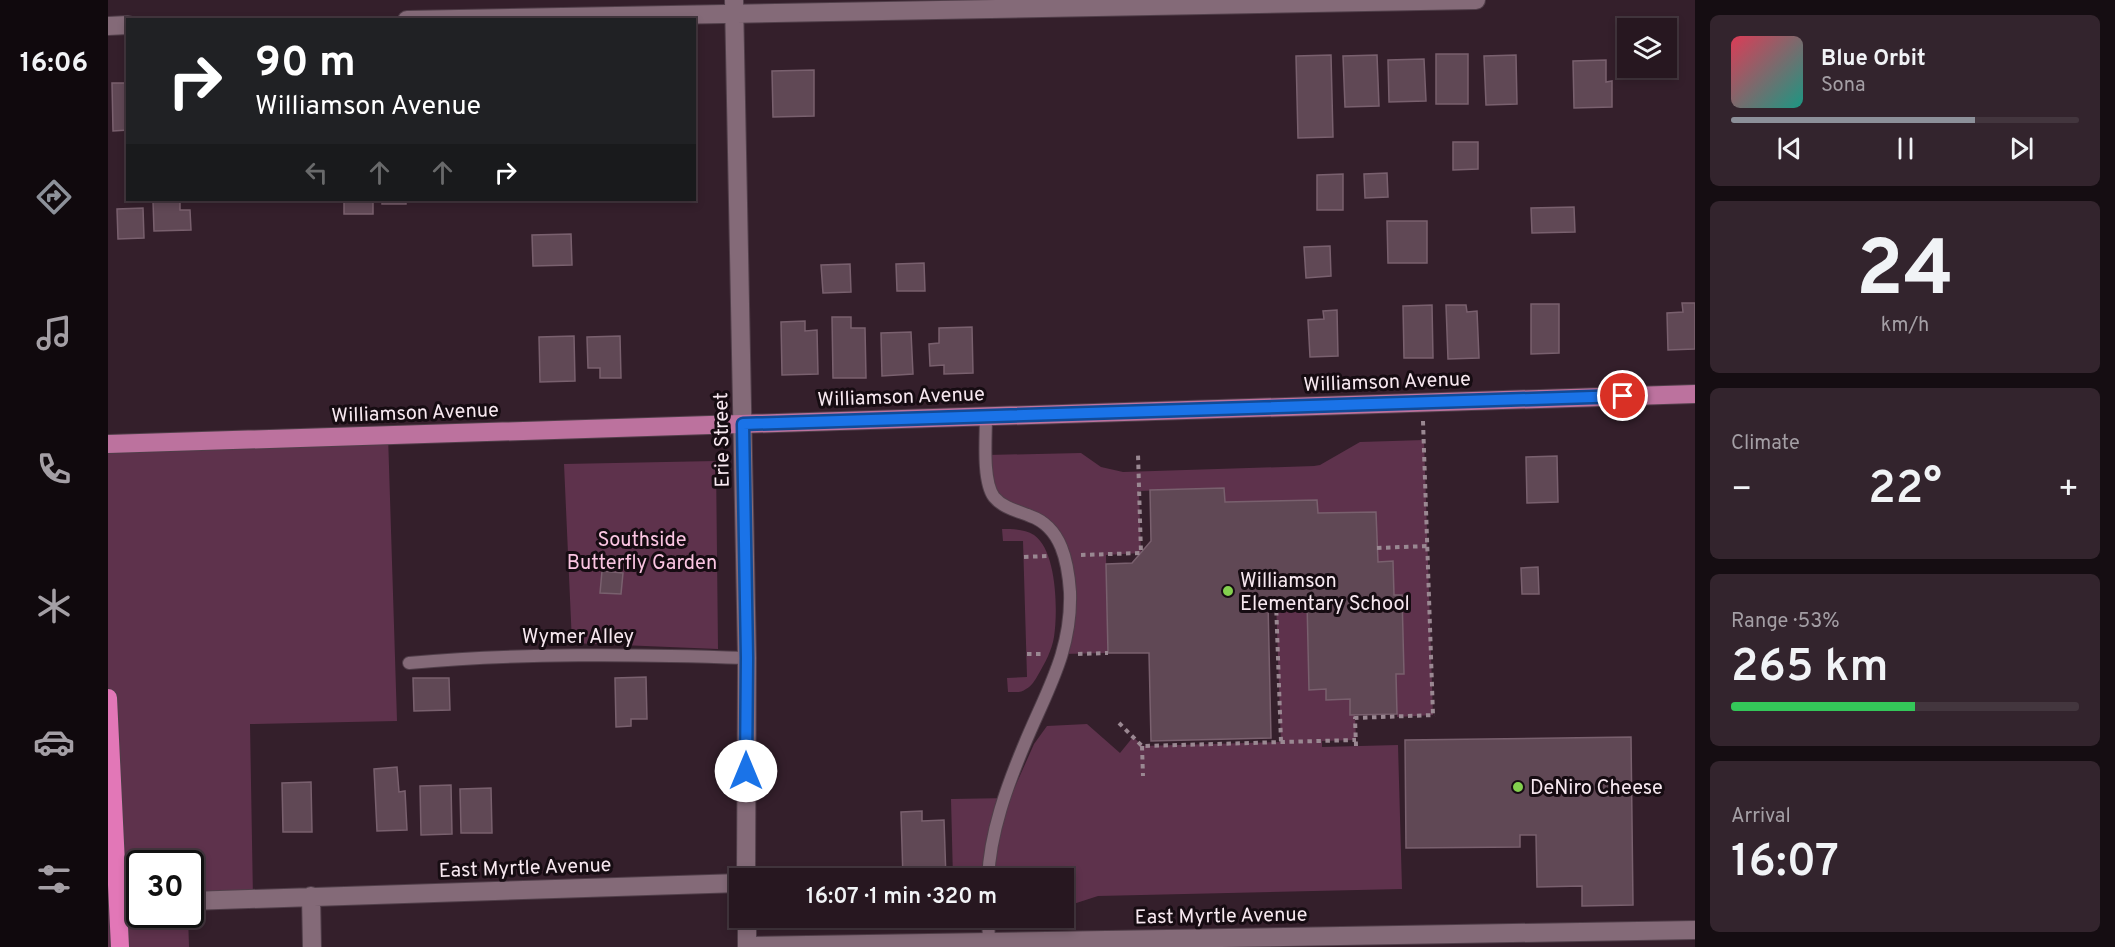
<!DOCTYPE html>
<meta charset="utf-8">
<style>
:root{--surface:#271720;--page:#33242d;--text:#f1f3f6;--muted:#a49fa5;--line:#43363e;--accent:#8c9099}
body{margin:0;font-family:Overpass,sans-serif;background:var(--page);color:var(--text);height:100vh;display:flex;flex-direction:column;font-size:22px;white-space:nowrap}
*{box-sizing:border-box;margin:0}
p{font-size:20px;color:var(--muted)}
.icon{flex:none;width:33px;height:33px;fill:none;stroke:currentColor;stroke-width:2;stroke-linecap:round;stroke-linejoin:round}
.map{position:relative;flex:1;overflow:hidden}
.details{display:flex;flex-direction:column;gap:15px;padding:15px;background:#150d12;width:420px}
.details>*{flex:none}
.guide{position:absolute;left:18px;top:18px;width:570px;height:183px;border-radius:0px;box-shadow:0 3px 9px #0003,0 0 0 2px var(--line);background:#202124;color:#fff;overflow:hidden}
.tools{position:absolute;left:1509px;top:18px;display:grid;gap:12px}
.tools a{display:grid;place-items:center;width:60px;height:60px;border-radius:0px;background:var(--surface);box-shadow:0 3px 9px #0003,0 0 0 2px var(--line);font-size:30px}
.speed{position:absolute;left:18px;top:850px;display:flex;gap:12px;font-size:30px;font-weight:700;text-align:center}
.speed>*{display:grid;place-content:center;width:78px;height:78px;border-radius:50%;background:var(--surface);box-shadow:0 3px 9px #0003,0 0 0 2px var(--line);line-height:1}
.speed .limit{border:3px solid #111;border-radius:9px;background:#fff;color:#111}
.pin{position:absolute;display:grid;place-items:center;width:51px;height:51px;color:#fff;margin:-26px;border:3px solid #fff;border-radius:50%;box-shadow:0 2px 6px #0007}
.me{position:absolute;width:66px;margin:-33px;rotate:0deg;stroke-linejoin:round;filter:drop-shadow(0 0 4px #0008)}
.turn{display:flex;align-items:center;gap:21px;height:126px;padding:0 30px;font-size:27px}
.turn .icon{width:78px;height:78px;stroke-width:2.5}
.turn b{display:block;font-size:42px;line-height:51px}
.lanes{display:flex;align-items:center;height:57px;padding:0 30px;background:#0003;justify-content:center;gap:30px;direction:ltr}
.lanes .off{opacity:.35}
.big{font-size:45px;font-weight:600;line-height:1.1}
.details .tile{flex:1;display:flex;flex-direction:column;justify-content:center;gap:9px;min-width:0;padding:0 21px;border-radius:9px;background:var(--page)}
.details .dial{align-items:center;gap:0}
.dial b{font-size:78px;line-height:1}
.song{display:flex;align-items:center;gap:18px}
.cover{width:72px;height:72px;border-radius:9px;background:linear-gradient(135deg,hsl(350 70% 55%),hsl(170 70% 35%))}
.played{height:6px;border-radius:3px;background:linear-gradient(90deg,var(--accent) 70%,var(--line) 70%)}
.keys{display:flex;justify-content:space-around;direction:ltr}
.heat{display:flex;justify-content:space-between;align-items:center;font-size:33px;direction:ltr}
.charge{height:9px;border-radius:4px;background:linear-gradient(90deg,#34c759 53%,var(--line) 0)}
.trip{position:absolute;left:621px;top:868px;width:345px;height:60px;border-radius:0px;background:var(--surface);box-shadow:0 3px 9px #0003,0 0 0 2px var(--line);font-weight:600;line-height:60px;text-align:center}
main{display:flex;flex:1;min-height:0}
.dock{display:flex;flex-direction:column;width:108px;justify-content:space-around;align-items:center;background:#10090d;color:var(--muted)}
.dock .icon{width:42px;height:42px}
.dock .selected{color:var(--accent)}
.dock b{font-size:27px;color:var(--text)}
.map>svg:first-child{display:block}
.green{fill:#5e324c}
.building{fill:#604855;stroke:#79606e;stroke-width:1.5}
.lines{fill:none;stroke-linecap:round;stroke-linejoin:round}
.lane-casing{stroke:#503e49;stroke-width:14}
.street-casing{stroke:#503e49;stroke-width:20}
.primary-casing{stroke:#503e49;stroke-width:20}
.highway-casing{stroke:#503e49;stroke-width:20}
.path{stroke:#9a8892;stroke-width:4;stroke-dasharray:4.5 4.5;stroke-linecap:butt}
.lane{stroke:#846a78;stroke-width:12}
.street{stroke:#846a78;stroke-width:18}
.primary{stroke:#bc729e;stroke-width:18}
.highway{stroke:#e277b7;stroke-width:18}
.route-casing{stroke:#114b97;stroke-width:15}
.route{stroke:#1a73e8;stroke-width:10}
.poi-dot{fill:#83d04e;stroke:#160c12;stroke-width:2}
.labels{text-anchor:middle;stroke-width:6;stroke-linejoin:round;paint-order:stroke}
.street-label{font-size:20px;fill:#f7e8f0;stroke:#160c12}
.park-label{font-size:20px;fill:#fbc5e2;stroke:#160c12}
.poi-label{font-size:20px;fill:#f7e8f0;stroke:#160c12;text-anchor:start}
</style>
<main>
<nav class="dock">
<b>16:06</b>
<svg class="icon selected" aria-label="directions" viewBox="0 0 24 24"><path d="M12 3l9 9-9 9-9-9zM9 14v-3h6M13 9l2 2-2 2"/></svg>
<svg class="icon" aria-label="music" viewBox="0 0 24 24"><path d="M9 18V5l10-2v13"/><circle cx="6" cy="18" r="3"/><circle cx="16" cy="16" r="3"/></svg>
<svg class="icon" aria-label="phone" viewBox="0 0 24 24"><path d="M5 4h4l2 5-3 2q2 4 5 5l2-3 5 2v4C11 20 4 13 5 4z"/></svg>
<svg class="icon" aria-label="climate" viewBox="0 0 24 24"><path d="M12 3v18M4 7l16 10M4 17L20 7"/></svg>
<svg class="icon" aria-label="car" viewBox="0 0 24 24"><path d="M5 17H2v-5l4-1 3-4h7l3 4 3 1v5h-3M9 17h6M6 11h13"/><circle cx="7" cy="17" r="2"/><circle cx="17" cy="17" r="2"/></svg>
<svg class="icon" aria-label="filters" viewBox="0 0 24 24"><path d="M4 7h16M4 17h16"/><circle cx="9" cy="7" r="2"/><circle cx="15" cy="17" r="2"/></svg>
</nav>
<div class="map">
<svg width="1587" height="947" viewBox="0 0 1587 947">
<rect width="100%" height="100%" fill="#341f2b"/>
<!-- green -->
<path class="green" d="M280,435L289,721L142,724L145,899L83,901L82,864H32V915H80L81,947H0V444Z
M1316,440L1325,715L1289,717L1288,674H1296L1294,595H1286L1285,561L1270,562L1268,512L1210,513L1209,500L1117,502L1116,488L1031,491L1033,553L998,555L1000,653L954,654L962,591L943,529L886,497L879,455L973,453L993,467L1015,472L1206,466L1212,465L1252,442Z
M608,461L610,649L464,643L456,464Z
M894,529C905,529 917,529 926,535C949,551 950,611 946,637C944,650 937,663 930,675C927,680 924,686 918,689C913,693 907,692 900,692L899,678L919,677L915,541H895Z
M1199,601L1201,689H1218V700L1242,699L1247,715L1248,740L1214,741V747L1290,745L1294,889L990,896L956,907V879H845L843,799L902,798L926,744L939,726L979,724L1012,753L1025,737L1035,746L1173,742L1168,602Z"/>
<!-- building -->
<path class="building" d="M1328,54H1360V104H1328Z
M1223,55L1225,137L1190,138L1188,56Z
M1269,55L1271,106L1237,107L1235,56Z
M1408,55L1409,104L1378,105L1376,56Z
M1316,59L1318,101L1281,102L1280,60Z
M1498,60V82L1504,81V107L1466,108L1465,61Z
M706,70V116L665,117L664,71Z
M4,83H20V130L5,131Z
M1345,142H1370V169L1345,170Z
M1279,173L1280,197L1257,198L1256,174Z
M1235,174V210H1209V175Z
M72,200V210H82L83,230L46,231L45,201Z
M236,200H265V214H236Z
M274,200H298V204H274Z
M1466,207L1467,232L1424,233L1423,208Z
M35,208L36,238L10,239L9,209Z
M1279,221H1319V263H1280Z
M463,234L464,265L425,266L424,235Z
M1222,246L1223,276L1198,278L1196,247Z
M816,263L817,291H789L788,264Z
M742,264L743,292L715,293L713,265Z
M1574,303H1587V349L1560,350L1559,313L1575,312Z
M1423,304H1451V353L1423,354Z
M1324,305L1325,358H1296L1295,306Z
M1338,305H1358L1359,312L1369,311L1371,358L1340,359Z
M1229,310L1230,356L1202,357L1200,320L1216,319L1215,311Z
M724,317H743V328H757L758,378H725Z
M697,321V331L709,330L710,374L674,375L673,322Z
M864,327L865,373L836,374V365L822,366L821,344L831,343V328Z
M803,332L805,374L774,376L773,333Z
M466,336L467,381L432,382L431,337Z
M512,336L513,378H492V368H480L479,337Z
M1449,456L1450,502L1419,503L1418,457Z
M1116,488L1117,502L1209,500L1210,513L1268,512L1270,562L1285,561L1286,595H1294L1296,674H1288L1289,714L1242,715V699L1218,700V689L1201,690L1199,601L1160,602L1163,738L1043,741L1041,653H1000L998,564L1024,563L1043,541L1042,490Z
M1430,567L1431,594H1414L1413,568Z
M494,571L515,573L513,594L492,593Z
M538,677L539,719H523V726L508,727L507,678Z
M305,678H341L342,710L306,711Z
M1523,737L1525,905L1474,906V886L1429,887L1428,835H1412V847L1298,848L1297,740Z
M289,767L291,792L297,791L299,830L269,831L266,769Z
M203,782L204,832H175L174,783Z
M343,785L344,834L313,835L312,786Z
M383,788L384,833H353L352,789Z
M814,811V821L836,820L838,879H795L793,812Z"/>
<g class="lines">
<defs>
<path id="lane" d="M878,416C878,437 874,481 886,497C895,508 910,511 922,516C954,527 960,563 962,592C964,651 939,690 917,743C899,786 882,832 880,879
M301,663C414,653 526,654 639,658
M880,918L881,941"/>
<path id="street" d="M626,0L639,658L638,879
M299,20L1368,0
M0,26L20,25
M203,896L204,947
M82,901L632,883
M639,918V947
M639,946L1587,930"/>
<path id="primary" d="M0,444L1587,394"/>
<path id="highway" d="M0,698L12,947"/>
</defs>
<!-- lane casing -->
<use href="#lane" class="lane-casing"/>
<!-- street casing -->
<use href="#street" class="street-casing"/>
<!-- primary casing -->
<use href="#primary" class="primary-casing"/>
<!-- highway casing -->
<use href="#highway" class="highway-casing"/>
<!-- path -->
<path class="path" d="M1315,421L1325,715
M1269,548L1320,546
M973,555L1033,553L1030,454
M916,557L939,556
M1168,602L1173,742
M919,654H936
M970,654L1000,653
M1011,723L1034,746L1248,740
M1034,746L1035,776
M1248,746L1247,718L1327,715"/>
<!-- lane -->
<use href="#lane" class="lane"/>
<!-- street -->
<use href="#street" class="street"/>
<!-- primary -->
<use href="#primary" class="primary"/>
<!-- highway -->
<use href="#highway" class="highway"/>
</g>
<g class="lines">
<defs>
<path id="route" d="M638,771L639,658L635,424L1515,396"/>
</defs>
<!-- route casing -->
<use href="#route" class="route-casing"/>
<!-- route -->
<use href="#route" class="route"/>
</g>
<!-- markers -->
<g class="poi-dot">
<circle cx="1120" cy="591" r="6"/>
<circle cx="1410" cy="787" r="6"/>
</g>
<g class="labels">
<!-- street labels -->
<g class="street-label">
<text transform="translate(1279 381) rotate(-2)" y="7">Williamson Avenue</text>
<text transform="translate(793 396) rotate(-2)" y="7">Williamson Avenue</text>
<text transform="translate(307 412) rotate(-2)" y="7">Williamson Avenue</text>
<text transform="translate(613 440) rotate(-91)" y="7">Erie Street</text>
<text x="470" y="643">Wymer Alley</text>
<text transform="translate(417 867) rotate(-2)" y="7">East Myrtle Avenue</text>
<text transform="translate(1113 915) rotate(-1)" y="7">East Myrtle Avenue</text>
</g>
<!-- park labels -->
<g class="park-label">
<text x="534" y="546">Southside<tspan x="534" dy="23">Butterfly Garden</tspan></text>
</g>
<!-- poi labels -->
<g class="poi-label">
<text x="1132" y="587">Williamson<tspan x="1132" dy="23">Elementary School</tspan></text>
<text x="1422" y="794">DeNiro Cheese</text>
</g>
</g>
</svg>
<div class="tools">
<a><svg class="icon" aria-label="layers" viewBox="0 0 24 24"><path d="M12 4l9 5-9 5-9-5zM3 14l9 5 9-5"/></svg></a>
</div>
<div class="speed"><div class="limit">30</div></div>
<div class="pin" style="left:1515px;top:396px;background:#d93025"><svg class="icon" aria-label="arrive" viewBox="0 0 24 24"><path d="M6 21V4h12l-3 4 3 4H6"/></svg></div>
<svg class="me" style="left:638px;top:771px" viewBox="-20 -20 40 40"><circle r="19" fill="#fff"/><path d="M0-13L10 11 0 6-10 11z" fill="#1a73e8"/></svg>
<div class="trip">16:07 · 1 min · 320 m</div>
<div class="guide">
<div class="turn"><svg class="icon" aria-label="right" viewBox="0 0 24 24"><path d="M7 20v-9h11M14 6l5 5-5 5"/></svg><div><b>90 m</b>Williamson Avenue</div></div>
<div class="lanes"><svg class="icon off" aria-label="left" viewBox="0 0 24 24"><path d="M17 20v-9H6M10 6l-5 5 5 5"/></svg><svg class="icon off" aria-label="ahead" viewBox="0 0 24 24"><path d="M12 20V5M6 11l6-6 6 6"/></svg><svg class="icon off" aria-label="ahead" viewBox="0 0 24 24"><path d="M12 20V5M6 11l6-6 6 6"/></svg><svg class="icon" aria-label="right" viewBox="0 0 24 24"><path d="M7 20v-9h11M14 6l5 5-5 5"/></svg></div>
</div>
</div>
<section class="details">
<div class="tile">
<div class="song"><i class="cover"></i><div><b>Blue Orbit</b><p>Sona</p></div></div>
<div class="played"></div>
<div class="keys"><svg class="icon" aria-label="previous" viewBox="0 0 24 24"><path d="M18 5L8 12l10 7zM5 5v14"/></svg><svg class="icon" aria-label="pause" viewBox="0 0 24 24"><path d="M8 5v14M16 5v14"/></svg><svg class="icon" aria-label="next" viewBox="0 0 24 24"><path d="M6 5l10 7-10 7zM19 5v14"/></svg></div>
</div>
<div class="tile dial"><b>24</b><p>km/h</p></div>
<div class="tile"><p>Climate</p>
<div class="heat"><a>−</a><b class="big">22°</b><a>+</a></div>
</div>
<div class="tile"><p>Range · 53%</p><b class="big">265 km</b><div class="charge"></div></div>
<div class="tile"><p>Arrival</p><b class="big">16:07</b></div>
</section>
</main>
